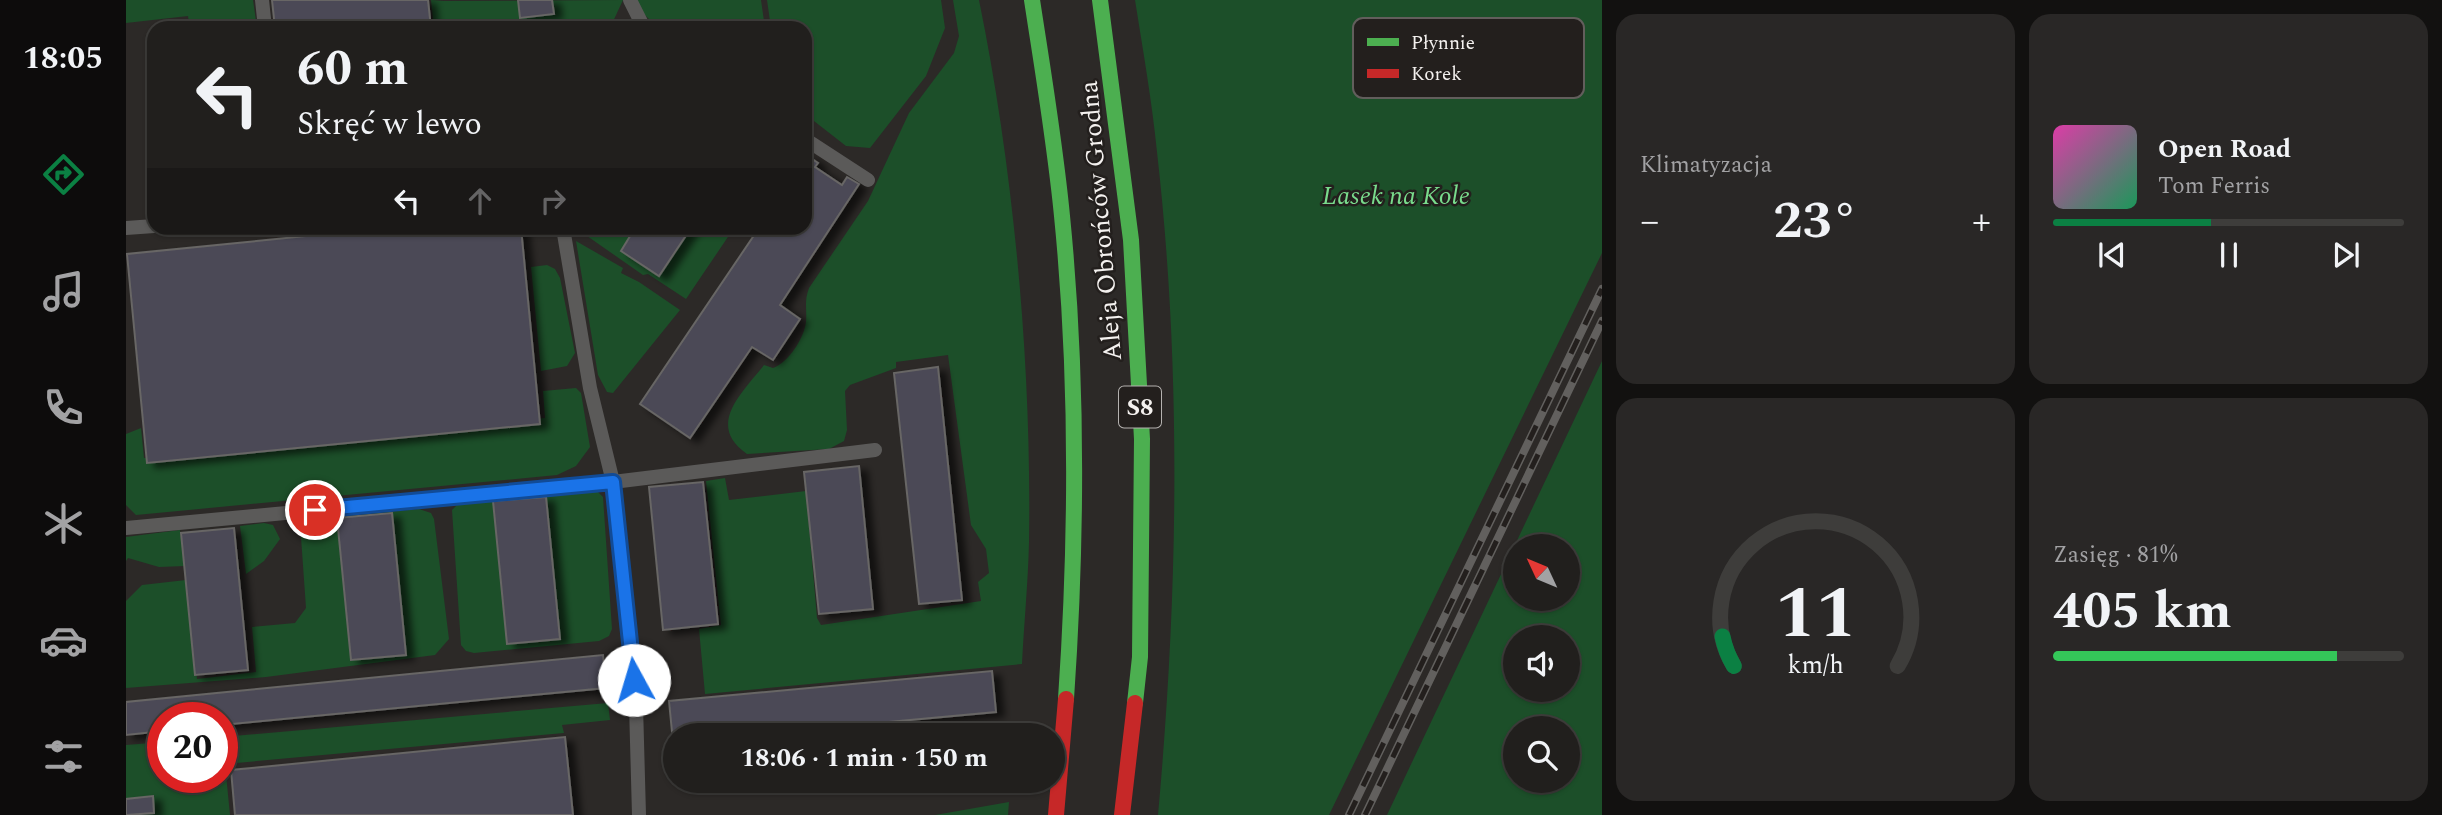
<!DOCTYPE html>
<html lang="pl">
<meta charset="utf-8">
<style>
:root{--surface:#211f1d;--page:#292726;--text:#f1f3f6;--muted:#a2a2a4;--line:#3e3d3b;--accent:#0b8043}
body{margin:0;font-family:Spectral,serif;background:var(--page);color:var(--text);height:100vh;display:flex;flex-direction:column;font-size:26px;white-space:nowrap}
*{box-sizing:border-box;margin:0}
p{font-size:23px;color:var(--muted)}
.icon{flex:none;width:38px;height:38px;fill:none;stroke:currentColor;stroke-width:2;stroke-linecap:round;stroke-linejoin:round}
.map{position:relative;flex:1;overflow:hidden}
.drawer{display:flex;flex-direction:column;gap:14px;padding:14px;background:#121110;width:840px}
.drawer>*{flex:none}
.top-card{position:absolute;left:21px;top:21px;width:665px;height:214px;border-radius:21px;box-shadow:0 2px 5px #0004,0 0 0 2px var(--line);background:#211f1d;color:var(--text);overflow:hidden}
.needle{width:46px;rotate:314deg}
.buttons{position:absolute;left:1377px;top:534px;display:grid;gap:14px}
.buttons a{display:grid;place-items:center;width:77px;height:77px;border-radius:50%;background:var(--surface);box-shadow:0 2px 5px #0004,0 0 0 2px var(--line);font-size:35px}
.speed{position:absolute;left:21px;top:702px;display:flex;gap:14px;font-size:35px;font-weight:700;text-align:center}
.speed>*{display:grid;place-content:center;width:91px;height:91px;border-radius:50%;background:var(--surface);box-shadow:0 2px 5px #0004,0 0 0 2px var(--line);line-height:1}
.speed .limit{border:10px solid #d22;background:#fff;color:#111}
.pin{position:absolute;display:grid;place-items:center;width:60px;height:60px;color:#fff;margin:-30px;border:4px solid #fff;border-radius:50%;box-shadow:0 2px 7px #0007}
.me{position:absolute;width:77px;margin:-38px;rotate:354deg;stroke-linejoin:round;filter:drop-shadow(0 0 5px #0008)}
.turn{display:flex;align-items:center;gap:24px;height:147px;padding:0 35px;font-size:32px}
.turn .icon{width:91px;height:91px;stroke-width:2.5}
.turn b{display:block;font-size:49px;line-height:60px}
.lanes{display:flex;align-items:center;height:66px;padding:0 35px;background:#0003;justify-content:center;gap:35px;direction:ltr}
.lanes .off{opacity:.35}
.big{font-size:52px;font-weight:700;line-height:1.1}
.drawer .card{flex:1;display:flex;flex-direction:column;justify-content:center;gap:10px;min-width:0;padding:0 24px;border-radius:21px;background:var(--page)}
.drawer .dial{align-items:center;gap:0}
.dial svg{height:182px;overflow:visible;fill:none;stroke:var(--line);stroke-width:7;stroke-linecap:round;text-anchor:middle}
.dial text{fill:var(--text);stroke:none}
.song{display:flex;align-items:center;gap:21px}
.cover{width:84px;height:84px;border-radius:10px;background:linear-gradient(135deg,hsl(320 70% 55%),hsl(150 70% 35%))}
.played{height:7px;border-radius:4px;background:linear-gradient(90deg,var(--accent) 45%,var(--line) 45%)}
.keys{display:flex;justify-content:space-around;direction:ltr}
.heat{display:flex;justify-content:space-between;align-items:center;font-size:38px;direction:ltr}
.charge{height:10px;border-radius:5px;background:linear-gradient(90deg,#34c759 81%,var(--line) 0)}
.drawer .tiles{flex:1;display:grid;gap:14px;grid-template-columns:repeat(2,1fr)}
.trip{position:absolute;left:537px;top:723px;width:402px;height:70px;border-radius:35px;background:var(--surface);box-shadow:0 2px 5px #0004,0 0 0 2px var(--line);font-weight:700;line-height:70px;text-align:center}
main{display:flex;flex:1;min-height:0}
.tab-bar{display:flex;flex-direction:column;width:126px;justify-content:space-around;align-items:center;background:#0d0c0c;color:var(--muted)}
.tab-bar .icon{width:49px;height:49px}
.tab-bar .on{color:var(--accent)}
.tab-bar b{font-size:32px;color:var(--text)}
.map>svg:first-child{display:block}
.green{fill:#1c4f29;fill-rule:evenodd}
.building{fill:#4b4956;stroke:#676665;stroke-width:2;filter:url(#shadow)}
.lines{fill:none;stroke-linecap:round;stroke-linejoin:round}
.lane{stroke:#5b5a59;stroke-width:14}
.fast{stroke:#4caf50;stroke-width:16}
.jam{stroke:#c62828;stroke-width:16}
.rail-casing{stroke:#62605e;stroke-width:8}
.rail{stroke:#231f1d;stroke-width:5;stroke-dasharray:16;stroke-linecap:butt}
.route-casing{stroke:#114b97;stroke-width:18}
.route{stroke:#1a73e8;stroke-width:12}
.labels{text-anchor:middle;stroke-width:5;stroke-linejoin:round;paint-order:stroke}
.shield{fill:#231f1d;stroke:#b5b2b0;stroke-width:2}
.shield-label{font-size:24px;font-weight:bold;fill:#f4f1ef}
.park-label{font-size:26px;font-style:italic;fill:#79db8c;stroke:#231f1d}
.street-label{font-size:26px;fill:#f4f1ef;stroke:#231f1d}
.key{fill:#231f1d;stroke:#625e5c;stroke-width:2}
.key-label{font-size:19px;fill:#f4f1ef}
</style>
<main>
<nav class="tab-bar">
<b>18:05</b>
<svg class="icon on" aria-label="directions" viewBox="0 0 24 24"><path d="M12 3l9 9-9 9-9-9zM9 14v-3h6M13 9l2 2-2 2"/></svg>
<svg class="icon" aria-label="music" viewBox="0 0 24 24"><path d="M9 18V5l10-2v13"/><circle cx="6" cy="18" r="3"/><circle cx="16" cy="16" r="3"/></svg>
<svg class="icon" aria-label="phone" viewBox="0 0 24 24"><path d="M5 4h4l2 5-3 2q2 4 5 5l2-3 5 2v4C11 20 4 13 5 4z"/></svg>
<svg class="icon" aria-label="climate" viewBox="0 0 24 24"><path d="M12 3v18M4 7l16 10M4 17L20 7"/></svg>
<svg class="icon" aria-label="car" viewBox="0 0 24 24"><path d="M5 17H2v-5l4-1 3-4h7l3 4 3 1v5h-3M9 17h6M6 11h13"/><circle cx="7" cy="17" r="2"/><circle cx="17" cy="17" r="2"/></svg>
<svg class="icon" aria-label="filters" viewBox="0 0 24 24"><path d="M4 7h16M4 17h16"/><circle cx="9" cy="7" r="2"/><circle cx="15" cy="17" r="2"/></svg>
</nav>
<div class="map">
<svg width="1476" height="815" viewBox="0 0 1476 815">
<defs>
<filter id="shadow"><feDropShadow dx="8" dy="4.5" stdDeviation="3.5" flood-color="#0009"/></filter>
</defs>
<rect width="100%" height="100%" fill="#2c2927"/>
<!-- green -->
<path class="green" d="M0,0H127L131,28H64L62,16L0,23Z
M305,0L318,1L497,0L484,28H308Z
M510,0H635L639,28H532L518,14Z
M641,0H815L819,28L800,76L744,148L720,146L679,114V28H645Z
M827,0H853C888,171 906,367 903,543C902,583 898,624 896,664L579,694L573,629L595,625L580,481L599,478L603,500L680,491L691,618L695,625L855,601L852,582L863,573L860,549L845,525L822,355L770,362V368L724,385L719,391L721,430L718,441L703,449L621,454C579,425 617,392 638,365L647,368C663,362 678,338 680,322C681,309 678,301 683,288L742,201L783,113L828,53L833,36Z
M1009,0H1476V253L1203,815H1032C1052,595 1056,372 1031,152C1026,101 1017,51 1009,0Z
M608,228L560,299L522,274L517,275L451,229Z
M450,241L497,268L495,273L513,282L554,310L487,393L481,392L472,375Z
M421,265L429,269L434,278L449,353L441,366L415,371L405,267Z
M1476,361V815H1261ZM1442,546V598H1390V546ZM1390,637H1442V690H1390ZM1442,728V780H1390V728Z
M450,388L455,393L464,447L450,466L431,475L10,515L0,505V434L15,428L18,458L419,418L417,391Z
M464,491L472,492L477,497L486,629L483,636L473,641L348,653L340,651L335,645L326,510L331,505Z
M293,509L305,513L308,519L323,639L309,655L140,677L0,688V601L16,585L60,580L71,679L130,672L126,627L169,623L180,608L174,523L182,520Z
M138,523L147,525L154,539L138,561L120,574L114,526Z
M54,530L59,566L33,567L2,558L0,561V537Z
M482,703L484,720L436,725L438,733L99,764L104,815H0V745L37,742V777H96V737Z
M883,802L882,815H809Z"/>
<!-- building -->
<path class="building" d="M146,0H302L305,28H149Z
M392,0H426L428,14L394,18Z
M682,156L692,163L689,167L716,185L721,177L733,184L654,305L674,319L647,360L626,347L564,438L514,404L633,228H679V161Z
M260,228H395L414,424L21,463L1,254Z
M509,228H565L533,276L495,251Z
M812,367L836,600L793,604L768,373Z
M733,466L747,609L693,614L678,472Z
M577,482L592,624L537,630L523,487Z
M420,497L434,639L381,644L367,501Z
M266,513L280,655L225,660L211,518Z
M108,528L122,670L69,675L55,533Z
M477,655L480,688L96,725V718H37V731L0,735V702Z
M866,671L870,712L622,735H550L547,742L543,701Z
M439,737L447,815H109L105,770Z
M27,796L28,813L0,815V799Z"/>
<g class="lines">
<!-- lane -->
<path class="lane" d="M136,0L139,28
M504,0L518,28
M679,139L742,180
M0,228L28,226
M437,228L464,388L487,482L510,705L513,815
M0,528L487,482L749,450"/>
<!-- fast -->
<path class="fast" d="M906,0C917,72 929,143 936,216C952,376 951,539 940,699
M974,0L1005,240L1016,439L1014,657L1009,703"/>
<!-- jam -->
<path class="jam" d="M930,815L940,699
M996,815L1009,703"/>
<defs>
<path id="rail" d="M1223,815L1476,289
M1239,815L1476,321"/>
</defs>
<!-- rail casing -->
<use href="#rail" class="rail-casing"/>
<!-- rail -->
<use href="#rail" class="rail"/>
</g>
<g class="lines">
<defs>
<path id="route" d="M189,510L487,482L508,680"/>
</defs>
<!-- route casing -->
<use href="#route" class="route-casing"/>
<!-- route -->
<use href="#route" class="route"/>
</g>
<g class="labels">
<!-- shield labels -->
<rect class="shield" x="993" y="386.5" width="42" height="41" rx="5"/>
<g class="shield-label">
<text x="1014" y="415">S8</text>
</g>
<!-- park labels -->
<g class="park-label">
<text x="1270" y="204">Lasek na Kole</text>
</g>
<!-- street labels -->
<g class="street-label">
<text transform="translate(974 221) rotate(-95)" y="9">Aleja Obrońców Grodna</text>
</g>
</g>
<!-- legend -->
<rect x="1227" y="18" width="231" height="80" rx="10" class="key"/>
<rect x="1241" y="38" width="32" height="8" fill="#4caf50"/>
<rect x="1241" y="69" width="32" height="9" fill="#c62828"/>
<g class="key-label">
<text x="1285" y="49">Płynnie</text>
<text x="1285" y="80">Korek</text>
</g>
</svg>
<div class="buttons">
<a><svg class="needle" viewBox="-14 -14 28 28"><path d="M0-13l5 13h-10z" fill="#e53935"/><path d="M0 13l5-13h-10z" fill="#a2a2a4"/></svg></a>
<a><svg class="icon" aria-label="sound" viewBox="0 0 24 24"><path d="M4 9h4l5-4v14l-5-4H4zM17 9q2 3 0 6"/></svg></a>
<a><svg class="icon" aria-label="search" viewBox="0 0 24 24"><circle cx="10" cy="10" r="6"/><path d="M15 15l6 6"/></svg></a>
</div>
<div class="speed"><div class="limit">20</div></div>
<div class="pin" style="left:189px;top:510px;background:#d93025"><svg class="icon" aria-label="arrive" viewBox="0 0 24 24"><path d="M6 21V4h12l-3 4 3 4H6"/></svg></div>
<svg class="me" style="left:508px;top:680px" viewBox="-20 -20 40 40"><circle r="19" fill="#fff"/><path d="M0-13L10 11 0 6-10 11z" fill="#1a73e8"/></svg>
<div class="trip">18:06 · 1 min · 150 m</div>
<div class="top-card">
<div class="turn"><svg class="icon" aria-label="left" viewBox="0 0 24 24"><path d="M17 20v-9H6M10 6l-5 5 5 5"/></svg><div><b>60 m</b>Skręć w lewo</div></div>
<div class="lanes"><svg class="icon" aria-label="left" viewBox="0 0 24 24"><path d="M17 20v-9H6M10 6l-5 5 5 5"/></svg><svg class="icon off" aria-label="ahead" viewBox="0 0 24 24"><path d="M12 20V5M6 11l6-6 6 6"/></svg><svg class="icon off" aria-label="right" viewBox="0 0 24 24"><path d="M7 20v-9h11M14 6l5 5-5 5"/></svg></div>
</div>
</div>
<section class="drawer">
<div class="tiles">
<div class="card"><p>Klimatyzacja</p>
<div class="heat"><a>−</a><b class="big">23°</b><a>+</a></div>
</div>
<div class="card">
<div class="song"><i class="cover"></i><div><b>Open Road</b><p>Tom Ferris</p></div></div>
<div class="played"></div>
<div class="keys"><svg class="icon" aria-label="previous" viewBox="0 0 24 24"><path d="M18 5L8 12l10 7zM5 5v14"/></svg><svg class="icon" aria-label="pause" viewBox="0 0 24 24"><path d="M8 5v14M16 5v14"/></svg><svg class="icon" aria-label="next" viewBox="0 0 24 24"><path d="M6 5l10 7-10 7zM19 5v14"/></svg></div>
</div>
<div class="card dial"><svg viewBox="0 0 100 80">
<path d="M14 69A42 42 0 1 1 86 69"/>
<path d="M14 69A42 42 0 0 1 9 56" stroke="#0b8043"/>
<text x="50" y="56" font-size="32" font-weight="700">11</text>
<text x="50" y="72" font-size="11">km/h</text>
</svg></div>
<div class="card"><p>Zasięg · 81%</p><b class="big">405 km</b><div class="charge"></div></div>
</div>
</section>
</main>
